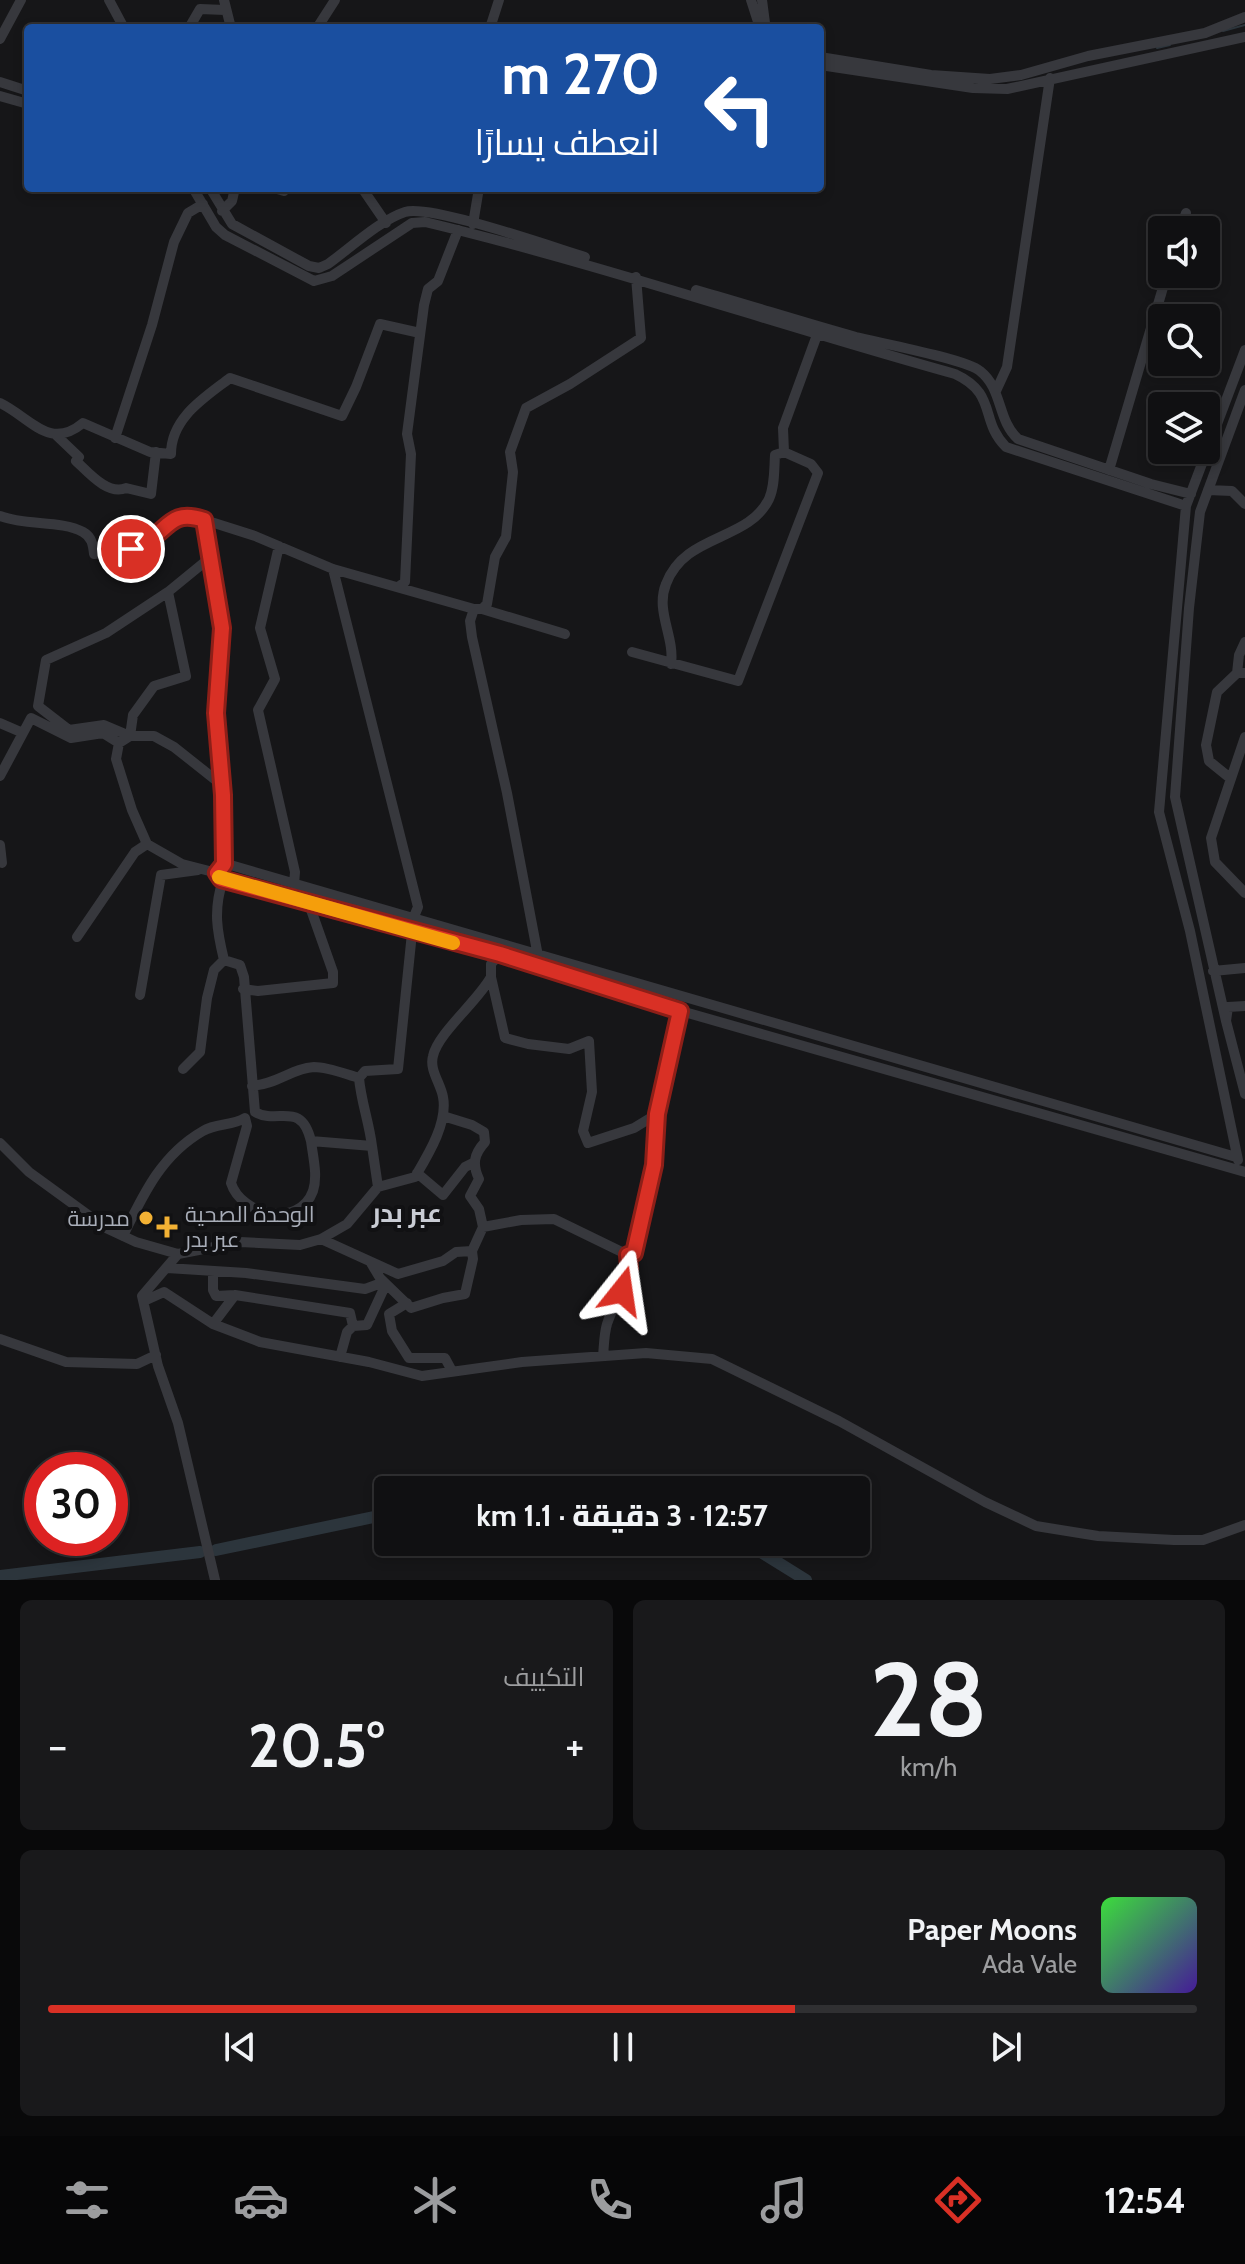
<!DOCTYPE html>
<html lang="ar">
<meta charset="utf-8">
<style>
:root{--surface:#101012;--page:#19191b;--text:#f1f3f6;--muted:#9c9d9f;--line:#303032;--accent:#d93025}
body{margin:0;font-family:Cabin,Cairo,sans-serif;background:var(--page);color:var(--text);direction:rtl;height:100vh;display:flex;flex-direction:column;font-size:30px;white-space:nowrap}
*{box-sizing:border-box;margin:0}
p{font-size:26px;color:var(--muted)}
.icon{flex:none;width:44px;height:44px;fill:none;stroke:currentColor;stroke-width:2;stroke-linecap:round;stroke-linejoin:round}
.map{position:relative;height:1580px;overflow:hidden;direction:ltr}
.drawer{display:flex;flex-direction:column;gap:20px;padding:20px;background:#09090a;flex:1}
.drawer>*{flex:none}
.top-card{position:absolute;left:24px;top:24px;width:800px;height:168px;border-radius:8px;box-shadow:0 4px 12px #0003,0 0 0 2px var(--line);direction:rtl;background:#1a4fa0;color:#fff;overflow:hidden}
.buttons{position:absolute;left:1148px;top:216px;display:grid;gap:16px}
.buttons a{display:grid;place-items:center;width:72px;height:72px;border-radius:8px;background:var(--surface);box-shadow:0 4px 12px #0003,0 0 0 2px var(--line);font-size:40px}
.speed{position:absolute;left:24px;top:1452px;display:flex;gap:16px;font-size:40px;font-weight:700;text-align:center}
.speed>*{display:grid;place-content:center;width:104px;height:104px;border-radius:50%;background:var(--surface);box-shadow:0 4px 12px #0003,0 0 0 2px var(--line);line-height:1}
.speed .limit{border:12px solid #d22;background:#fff;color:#111}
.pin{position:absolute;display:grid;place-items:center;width:68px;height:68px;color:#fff;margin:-34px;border:4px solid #fff;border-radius:50%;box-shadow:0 2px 8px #0007}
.me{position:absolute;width:88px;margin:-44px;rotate:15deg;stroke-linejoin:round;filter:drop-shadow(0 0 6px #0008)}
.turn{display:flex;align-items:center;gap:28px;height:168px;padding:0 32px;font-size:36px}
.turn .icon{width:104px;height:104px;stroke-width:2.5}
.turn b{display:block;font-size:56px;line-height:68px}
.big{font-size:60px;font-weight:800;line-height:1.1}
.drawer .tile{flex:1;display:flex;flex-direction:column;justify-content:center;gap:12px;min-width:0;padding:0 28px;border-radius:12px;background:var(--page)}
.drawer .dial{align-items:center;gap:0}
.dial b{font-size:104px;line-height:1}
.song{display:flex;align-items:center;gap:24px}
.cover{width:96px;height:96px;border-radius:12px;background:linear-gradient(135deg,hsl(120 70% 55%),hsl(260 70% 35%))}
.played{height:8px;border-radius:4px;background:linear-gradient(90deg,var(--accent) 65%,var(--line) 65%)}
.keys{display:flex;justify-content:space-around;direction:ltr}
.heat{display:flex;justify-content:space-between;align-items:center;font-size:44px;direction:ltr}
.drawer .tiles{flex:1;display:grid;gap:20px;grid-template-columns:1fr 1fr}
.tile:last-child{grid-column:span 2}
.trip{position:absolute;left:374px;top:1476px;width:496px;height:80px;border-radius:8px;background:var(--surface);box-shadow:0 4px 12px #0003,0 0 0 2px var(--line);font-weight:800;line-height:80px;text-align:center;direction:rtl}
.menu{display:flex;height:128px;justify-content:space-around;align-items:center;background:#060607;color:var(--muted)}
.menu .icon{width:56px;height:56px}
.menu .current{color:var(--accent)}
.menu b{font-size:36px;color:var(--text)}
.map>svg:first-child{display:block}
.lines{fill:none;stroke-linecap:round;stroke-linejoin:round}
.stream{stroke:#2c353c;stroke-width:2}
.river{stroke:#2c353c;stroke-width:12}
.minor{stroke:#37383d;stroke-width:10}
.route-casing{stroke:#8d1f18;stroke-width:20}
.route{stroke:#d93025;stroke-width:14}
.slow{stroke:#f59e0b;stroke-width:14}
.poi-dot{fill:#f2b134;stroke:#111113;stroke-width:3}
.labels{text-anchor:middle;stroke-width:8;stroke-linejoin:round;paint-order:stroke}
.poi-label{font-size:22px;fill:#a8adb8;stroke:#111113;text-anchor:start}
.quarter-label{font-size:26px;font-weight:bold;fill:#c9ccd4;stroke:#111113}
</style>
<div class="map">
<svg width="1245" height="1580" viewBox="0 0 1245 1580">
<rect width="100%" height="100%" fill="#161618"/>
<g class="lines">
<!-- stream -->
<path class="stream" d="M1223,31L1245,25
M1157,48L1170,45"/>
<!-- river -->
<path class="river" d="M745,1542L806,1580
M216,1550L388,1514
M0,1576L200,1552"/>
<!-- minor -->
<path class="minor" d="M109,0L124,28
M224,0L231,28
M751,0L760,28
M762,0L765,23L768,28
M189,28L200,9L225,10
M317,28L335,0
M490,28L499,0
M0,39L21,0
M820,57L931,75L990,79L1021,75L1088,56L1205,33L1245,17
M820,65L973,88L1007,89L1245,37
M0,82L28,91
M0,96L28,104
M193,188L216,227L225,235L314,281L332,276L412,223L425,222C604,265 778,325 955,374C998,394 979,420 1006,447L1186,506
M210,188L232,224L309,266L319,268L328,264C349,249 380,220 405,212C430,204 552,247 585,257
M274,188L284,191L285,188
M362,188L386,223
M222,211L232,201L235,188
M473,224L479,188
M1180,230L1186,213
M696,290C749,305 802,322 856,337C880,343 966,359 980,371C1003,389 997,420 1018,439L1151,484L1191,494
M996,391L1007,367L1050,78
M0,403C31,418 49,451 83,423L150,452L171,454C171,418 204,398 230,378L342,416L356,387L380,324L420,333
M56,435L79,457L76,461C88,472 108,496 126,488L151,494L156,452
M115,438L152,325L174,242L188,213L203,204
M1109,470L1167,274
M1208,490L1232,491L1245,504
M0,516C25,526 61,520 83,532C92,537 93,545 94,554L131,549L148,541L174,519L189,515L255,536L333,569L474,609H482L487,604L495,557L506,537L513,472L510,452L526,408L570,384L641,338L636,277
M204,520L222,628L216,713L223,795L224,864
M279,546L260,628L275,679L258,710L295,872L294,884
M212,556L168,592L186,676L154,686L133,715L130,736H154L174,747L222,785
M333,569L418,907L413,919
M398,587L405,582L411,454L407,434L424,305L428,289L438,281L458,230
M474,609L470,621L472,637L507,793L538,956
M482,609L565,634
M632,652L738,681L818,473L811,464L784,452L783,428L817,335
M671,664C675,637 655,611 666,584C685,533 748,542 769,499C775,486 774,469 775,455L784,452
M1237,673L1239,655L1245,642
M0,723L23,733
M130,736L104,725L69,730L38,706L46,660L106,633L168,592
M130,736L119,743L116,759L132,810L147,844L182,864L217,873
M1245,737L1211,838L1215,862L1245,893
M0,776L31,718L71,738L103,733L119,743
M1230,778L1209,761L1206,745L1217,692L1237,673H1245
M0,845L2,863
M223,880C213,910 217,931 224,960L240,965L244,977L255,1112C278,1125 301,1100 311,1141
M77,937L135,852L147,844
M500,954L491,964V977L505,1038L528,1044L569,1049L589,1041L592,1092L583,1131L588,1143L634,1128L657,1114L680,1011
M1213,971L1245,968
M243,989L258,991L333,983V972L309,904
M140,995L161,875L198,870
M1245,1006L1228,1007L1226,1021L1245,1094
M1226,1021L1175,797L1189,608L1200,512L1245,390
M183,1069L200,1052L207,998L214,970L224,960
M252,1086C277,1084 293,1068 314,1067C328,1067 345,1074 359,1078
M443,1116L472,1125L484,1132L485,1142C474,1154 472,1164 479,1179L470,1196L479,1209L483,1227L521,1220L554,1219L628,1255C629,1281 615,1300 607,1324C604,1334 604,1346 603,1356
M0,1143L29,1172L106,1228L136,1242L178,1254L240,1242L300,1245L321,1239L347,1224L378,1187L415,1177C428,1155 448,1123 443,1097C441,1084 429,1070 433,1056C438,1033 478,1001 491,977
M372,1146C369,1122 361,1101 359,1078L365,1071L398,1069L412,933
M1236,1157L227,864L218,869L221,879L500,954L646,1001L1245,1172
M1238,1160L1190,931L1159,812L1186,506L1245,350
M417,1173L443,1195L465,1167L473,1163
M123,1236C143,1195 161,1155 203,1131C216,1123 232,1126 245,1118L247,1126L231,1183C241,1215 299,1229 313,1191C318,1176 313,1157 311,1141L372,1146L378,1187
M321,1239L398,1274L443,1261L456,1252L472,1251L483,1227
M178,1254L142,1296L158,1366L178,1423L215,1580
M628,1255L634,1253L654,1165L657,1114
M371,1263L380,1278L411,1308L443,1298L465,1294L473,1259L472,1251
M167,1268L246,1273L365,1289L384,1282
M213,1272V1290L216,1296L235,1295L350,1313L353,1326L367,1325L386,1284
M144,1301L164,1292L213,1324L260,1342L369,1362L422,1376L522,1362L646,1353L712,1359L839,1421L985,1502L1036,1526L1098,1536L1174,1540H1203L1245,1525
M407,1303L389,1314L392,1331L409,1358H445L452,1371
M213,1324L235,1295
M0,1339L66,1362L137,1364L156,1355
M340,1357L347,1332L353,1326"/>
</g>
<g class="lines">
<defs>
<path id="route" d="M131,549C136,546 144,544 149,541C170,525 174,510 204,520L222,628L216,713L223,795L224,864L217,873L221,879L500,954L680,1011L657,1114L654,1165L634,1253L628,1255L629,1268L622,1291"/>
</defs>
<!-- route casing -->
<use href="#route" class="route-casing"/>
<!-- route -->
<use href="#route" class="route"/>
<!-- slow -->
<path class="slow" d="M219,877L453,943"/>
</g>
<!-- markers -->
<g class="poi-dot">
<circle cx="146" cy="1218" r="8"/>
<path d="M163 1215h8v8h8v8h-8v8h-8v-8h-8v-8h8z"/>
</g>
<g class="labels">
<!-- poi labels -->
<g class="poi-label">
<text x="185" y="1222">الوحدة الصحية<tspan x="185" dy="25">عبر بدر</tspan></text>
<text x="130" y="1226" text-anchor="end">مدرسة</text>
</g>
<!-- quarter labels -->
<g class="quarter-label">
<text x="407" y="1222">عبر بدر</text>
</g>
</g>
</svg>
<div class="buttons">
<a><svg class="icon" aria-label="sound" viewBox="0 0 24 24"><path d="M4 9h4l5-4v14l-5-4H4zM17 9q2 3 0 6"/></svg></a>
<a><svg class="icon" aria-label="search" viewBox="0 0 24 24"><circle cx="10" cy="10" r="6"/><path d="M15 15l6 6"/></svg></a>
<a><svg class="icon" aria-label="layers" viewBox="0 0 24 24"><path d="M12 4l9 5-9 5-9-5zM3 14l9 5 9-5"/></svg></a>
</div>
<div class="speed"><div class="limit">30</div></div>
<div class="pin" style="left:131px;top:549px;background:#d93025"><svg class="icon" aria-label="arrive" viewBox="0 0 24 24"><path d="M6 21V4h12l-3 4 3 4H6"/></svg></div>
<svg class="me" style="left:622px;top:1291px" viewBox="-20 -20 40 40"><path d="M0-17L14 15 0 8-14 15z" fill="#d93025" stroke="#fff" stroke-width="4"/></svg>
<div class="trip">12:57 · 3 دقيقة · 1.1 km</div>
<div class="top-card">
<div class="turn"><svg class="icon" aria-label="left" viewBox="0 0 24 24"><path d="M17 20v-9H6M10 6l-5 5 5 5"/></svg><div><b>270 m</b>انعطف يسارًا</div></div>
</div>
</div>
<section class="drawer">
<div class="tiles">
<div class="tile dial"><b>28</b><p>km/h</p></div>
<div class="tile"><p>التكييف</p>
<div class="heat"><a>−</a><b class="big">20.5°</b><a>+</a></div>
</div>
<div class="tile">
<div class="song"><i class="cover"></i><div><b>Paper Moons</b><p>Ada Vale</p></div></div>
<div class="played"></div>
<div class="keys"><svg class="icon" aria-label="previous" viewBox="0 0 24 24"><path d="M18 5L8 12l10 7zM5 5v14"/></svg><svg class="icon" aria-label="pause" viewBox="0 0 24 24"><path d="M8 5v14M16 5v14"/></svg><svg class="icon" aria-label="next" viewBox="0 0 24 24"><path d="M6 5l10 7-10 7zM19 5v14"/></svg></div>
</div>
</div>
</section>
<nav class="menu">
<b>12:54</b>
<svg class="icon current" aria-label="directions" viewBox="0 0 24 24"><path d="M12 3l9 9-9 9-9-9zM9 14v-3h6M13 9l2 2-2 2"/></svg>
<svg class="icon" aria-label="music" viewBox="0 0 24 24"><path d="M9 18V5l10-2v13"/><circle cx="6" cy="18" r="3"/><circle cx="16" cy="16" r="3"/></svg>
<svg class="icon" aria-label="phone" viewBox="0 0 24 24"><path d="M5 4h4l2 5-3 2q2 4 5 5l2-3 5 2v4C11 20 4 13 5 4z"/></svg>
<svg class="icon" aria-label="climate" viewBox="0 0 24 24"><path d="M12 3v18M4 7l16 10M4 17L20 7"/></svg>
<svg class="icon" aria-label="car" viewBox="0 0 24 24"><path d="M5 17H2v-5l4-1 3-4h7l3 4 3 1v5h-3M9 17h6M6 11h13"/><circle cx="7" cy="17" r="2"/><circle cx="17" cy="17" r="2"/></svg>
<svg class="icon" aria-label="filters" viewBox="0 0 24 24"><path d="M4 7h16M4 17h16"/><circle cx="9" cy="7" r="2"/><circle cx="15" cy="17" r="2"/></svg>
</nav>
